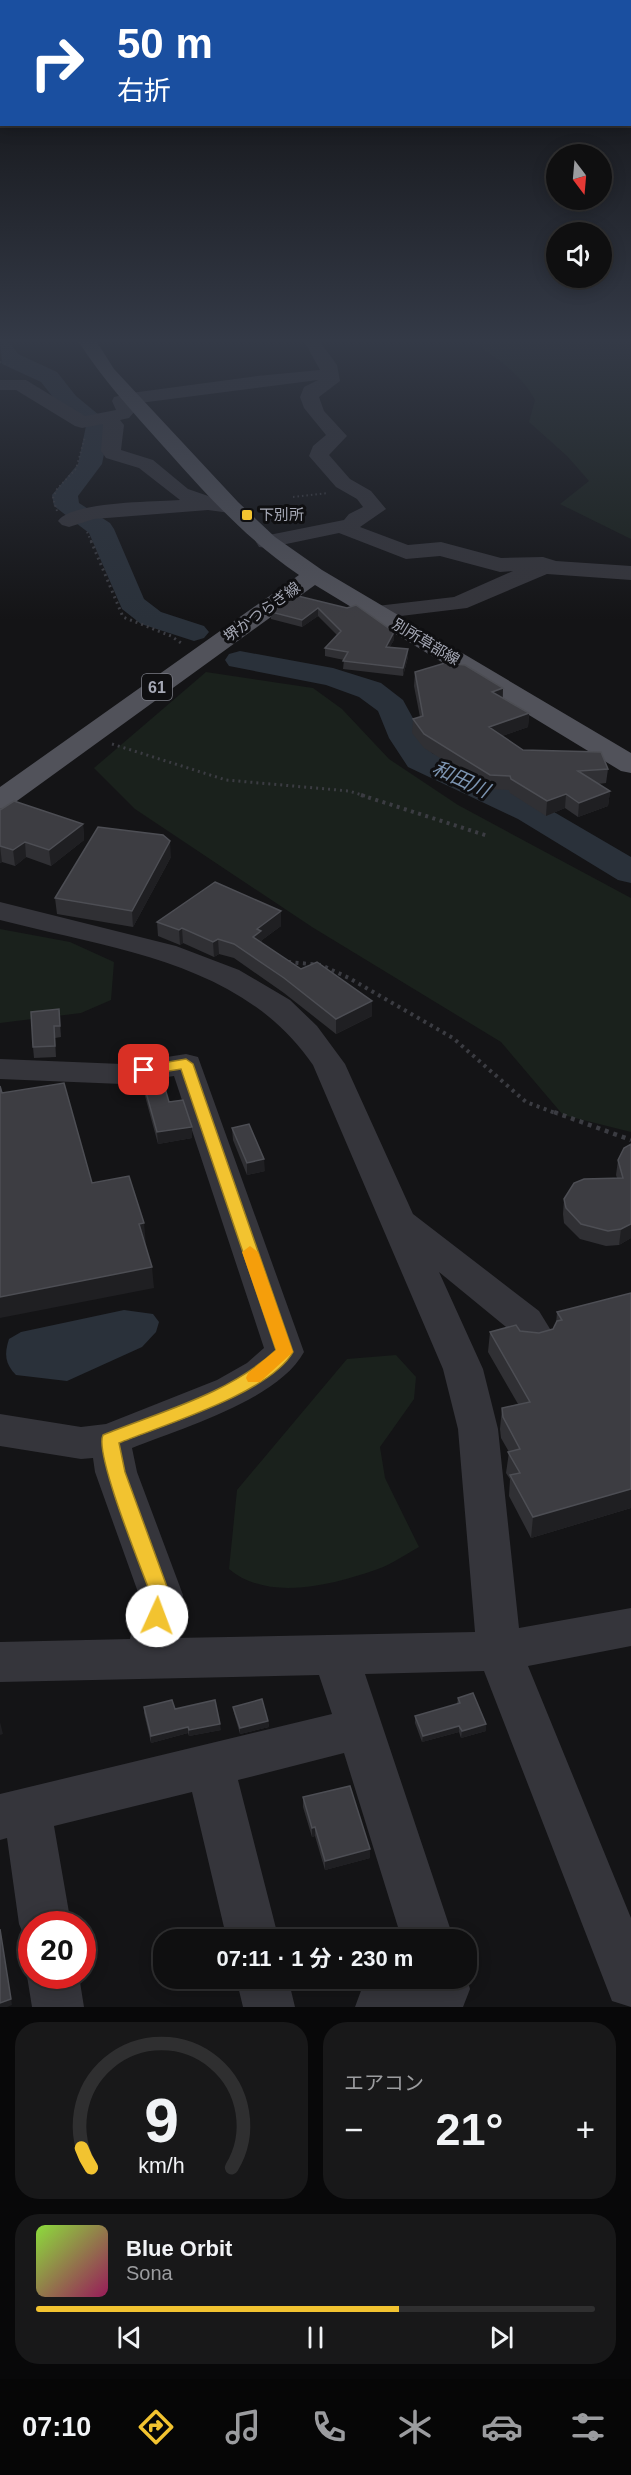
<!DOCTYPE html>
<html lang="ja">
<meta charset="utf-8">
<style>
:root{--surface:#0f0f10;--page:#181819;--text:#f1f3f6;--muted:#9b9c9f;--line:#2f2f30;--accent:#f2c330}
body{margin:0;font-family:Helvetica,"Noto Sans JP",sans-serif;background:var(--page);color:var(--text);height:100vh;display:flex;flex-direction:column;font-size:22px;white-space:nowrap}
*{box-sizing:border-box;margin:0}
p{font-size:20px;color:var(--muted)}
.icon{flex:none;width:33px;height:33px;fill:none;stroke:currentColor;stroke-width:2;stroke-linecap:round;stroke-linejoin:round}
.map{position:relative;height:2007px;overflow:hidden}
.sheet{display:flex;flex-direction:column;gap:15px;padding:15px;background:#080809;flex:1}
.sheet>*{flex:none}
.guide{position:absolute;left:0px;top:0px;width:632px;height:126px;box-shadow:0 3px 15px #0003,0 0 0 2px var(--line);background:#1a4fa0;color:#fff;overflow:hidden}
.needle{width:39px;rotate:164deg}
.controls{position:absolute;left:546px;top:144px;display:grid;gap:12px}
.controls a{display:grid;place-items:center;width:66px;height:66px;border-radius:50%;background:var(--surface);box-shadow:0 3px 15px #0003,0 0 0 2px var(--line);font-size:30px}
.speed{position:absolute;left:18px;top:1911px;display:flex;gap:12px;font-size:30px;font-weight:700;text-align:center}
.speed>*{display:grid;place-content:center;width:78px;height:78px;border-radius:50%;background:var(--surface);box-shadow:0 3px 15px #0003,0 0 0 2px var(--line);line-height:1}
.speed .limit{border:9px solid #d22;background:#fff;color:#111}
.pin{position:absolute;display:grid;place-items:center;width:51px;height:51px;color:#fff;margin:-26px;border-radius:12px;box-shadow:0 3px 9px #0006}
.me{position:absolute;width:66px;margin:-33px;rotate:2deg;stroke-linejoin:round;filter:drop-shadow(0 0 4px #0008)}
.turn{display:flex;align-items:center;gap:21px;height:126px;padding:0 18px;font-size:27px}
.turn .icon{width:78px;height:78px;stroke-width:2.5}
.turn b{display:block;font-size:42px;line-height:51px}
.big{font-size:45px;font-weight:700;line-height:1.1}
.sheet .widget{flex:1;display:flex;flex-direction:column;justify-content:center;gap:9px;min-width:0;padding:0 21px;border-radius:24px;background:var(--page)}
.sheet .dial{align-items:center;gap:0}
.dial svg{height:156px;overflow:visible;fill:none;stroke:var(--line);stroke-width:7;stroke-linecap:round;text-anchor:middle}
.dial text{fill:var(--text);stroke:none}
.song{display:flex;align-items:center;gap:18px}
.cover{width:72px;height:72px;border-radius:9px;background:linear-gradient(135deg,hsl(90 70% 55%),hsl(330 70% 35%))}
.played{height:6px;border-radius:3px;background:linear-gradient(90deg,var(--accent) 65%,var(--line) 65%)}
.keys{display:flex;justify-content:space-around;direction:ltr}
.heat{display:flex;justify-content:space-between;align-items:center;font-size:33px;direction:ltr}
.sheet .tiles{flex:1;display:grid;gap:15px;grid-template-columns:1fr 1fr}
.widget:last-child{grid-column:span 2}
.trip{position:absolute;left:153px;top:1929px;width:324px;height:60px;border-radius:24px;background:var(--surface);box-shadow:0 3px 15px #0003,0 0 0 2px var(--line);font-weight:700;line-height:60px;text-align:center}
.tabs{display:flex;height:96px;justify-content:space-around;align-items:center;background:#060606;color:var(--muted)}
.tabs .icon{width:42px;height:42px}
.tabs .current{color:var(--accent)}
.tabs b{font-size:27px;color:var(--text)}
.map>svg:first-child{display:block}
.green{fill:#1a211c}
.water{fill:#2a313a}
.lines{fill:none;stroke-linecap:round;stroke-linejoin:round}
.river{fill:#2a313a;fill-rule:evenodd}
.path-far3{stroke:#3b3c42;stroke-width:2;stroke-dasharray:1.5 3;stroke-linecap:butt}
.path-far2{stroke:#3b3c42;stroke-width:3;stroke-dasharray:2 4;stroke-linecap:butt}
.path-far1{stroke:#3b3c42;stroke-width:4;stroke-dasharray:3 4.5;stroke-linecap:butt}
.path{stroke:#3b3c42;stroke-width:4.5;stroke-dasharray:4 5;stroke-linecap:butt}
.minor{fill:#35353b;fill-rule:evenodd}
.major{fill:#51525a;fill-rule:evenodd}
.wall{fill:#303034}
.shaded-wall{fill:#1f1f22}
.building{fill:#3d3d42;stroke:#4d4e54;stroke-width:1.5}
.route{fill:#f2c330;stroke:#9d7f1f;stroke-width:1.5}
.slow{fill:#f59e0b}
.poi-dot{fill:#f2c330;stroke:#0f0f11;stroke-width:2}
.labels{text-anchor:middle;stroke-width:6;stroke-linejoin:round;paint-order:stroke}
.far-poi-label{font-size:15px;fill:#a6a9b6;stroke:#0f0f11;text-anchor:start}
.far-street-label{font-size:15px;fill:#a6a9b6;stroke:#0f0f11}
.shield{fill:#0f0f11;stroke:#797b84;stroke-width:1.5}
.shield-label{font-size:16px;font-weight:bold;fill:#a6a9b6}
.water-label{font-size:20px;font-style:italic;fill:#7c94b1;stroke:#0f0f11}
</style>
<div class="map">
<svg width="631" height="2007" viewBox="0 0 631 2007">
<rect width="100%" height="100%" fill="#141416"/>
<!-- green -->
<path class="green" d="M467,339H631V539L560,504L589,481L567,456L529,422L535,400C520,372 493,355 467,339Z
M206,672L313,688L342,709L389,759L458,805L631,898V1132L563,1115L501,1042L312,927L135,809L94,768Z
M0,929L70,942L114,962L111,1000L81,1013L0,1023Z
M396,1355L416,1377L414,1399L380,1447L385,1478L419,1547C406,1554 392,1564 378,1569C333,1585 268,1602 229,1569L237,1490L347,1359Z"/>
<!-- water -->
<path class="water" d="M124,1310L153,1314L159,1322L156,1332L142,1347L67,1381L16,1375C5,1364 4,1354 9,1339L21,1332Z"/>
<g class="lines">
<!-- river -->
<path class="river" d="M0,339L8,340L18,354L57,372L76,396L110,424L102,464L78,496L79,503L110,523L114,529L144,599L161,612L204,626L209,632L204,638L194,641L141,624L122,609L89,533L54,506L52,495L78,464L86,426L60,406L41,382L2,364Z
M240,651L333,668L381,683L403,700L432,753L542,805L631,857V883L618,880L518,819L408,767L389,738L378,711L359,697L326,685L229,666L225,660L229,654Z"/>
<!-- path-far3 -->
<path class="path-far3" d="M0,362L17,368
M293,497L328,493
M57,511L53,498L57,489L76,469L85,437
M87,532L92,543"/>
<!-- path-far2 -->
<path class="path-far2" d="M91,541L123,617L171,636L184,645
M112,744L226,780L349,791L365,796"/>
<!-- path-far1 -->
<path class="path-far1" d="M361,795L488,836
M288,962L321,965L349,978L453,1038L526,1102L558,1114"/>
<!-- path -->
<path class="path" d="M554,1112L631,1140"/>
<!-- minor -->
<path class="minor" d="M303,339H318L337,365L340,381L319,397L324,411L347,436L329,455L350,479L371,491L386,509L360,527L408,545L441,542L501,558L543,557L556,561L631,566V580L547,574L467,608L376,619L368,617L364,612L368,607L454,597L513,571L500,572L440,556L406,559L339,533L267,548L259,547L256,542L259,537L344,520L349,514L363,507L357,499L336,487L309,456L313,446L326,435L304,408L300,397L304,387L318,380L132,404L135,411L129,418L120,420L124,425L121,450L153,460L188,489L214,498L237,503L240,507L237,511L230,513L208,510L94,519L69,527L62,525L58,521C72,501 155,502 180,500L139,468L106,458L101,451L103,424L82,428L75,426L16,390H0V380H26L85,416L116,410L112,401L114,397L131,393L257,376L320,370Z
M0,902L176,946L239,970L290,1000L317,1026L345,1064L413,1214L539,1311L555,1337L550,1347L536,1351L522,1347L511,1331L439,1272L483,1369L498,1429L519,1628L631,1608V1646L528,1666L631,1918V2007L612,2001L484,1671L365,1674L454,1940H402L344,1753L238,1780L279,1940H227L192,1792L54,1826L71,1924H32V1944L27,1942L19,1924L7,1838L0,1840V1794L332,1714L319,1675L0,1682V1642L130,1639L139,1595L95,1472L93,1458L81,1459L0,1446V1414L81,1427L106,1424L217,1380L247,1363L264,1348L174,1076L122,1084L0,1079V1059L122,1064L186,1054L198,1057L304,1352C278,1400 182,1428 132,1448L137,1472L183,1595L175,1638L475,1632L458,1429L443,1369L313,1065C243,962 112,949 0,920Z
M32,1965V1976H79L84,2007H32L27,1976Z
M466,1976L470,1989L463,2007H355L362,1988L388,1978H466Z
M236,1978H288L295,2007H243Z"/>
<!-- major -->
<path class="major" d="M77,339H95L114,369L238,502L275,537L322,570L631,753V773L621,771L315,585L10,806L0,809V787L299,575C243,536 208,496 163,446C132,411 102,379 77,339Z"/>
</g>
<!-- wall -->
<path class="wall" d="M294,595L394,640L389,648L408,649V657L403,676L343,669L344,660L325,656V648L337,635L318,616L302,627L271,619V612Z
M415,672L503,688V698L529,713L528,727L502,736L523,750L608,769L606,783L598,784L610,791L608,806L578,817L565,808L546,816L510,793L509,790L489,789L424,748L412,733L413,719L420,717L414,686Z
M0,810L83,824L84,840L51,866L26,857L15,866L2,862L0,863Z
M171,857L133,927L57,914L55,898Z
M281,911V926L262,940V943L301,969L372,1001V1016L336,1034L284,993L234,958L219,954L214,957L183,943L180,945L158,936L157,922Z
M59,1009L61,1037L55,1038L56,1057L34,1058L33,1047Z
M141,1074L192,1127V1138L158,1144L142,1085Z
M232,1128L265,1171L247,1175L233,1140Z
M631,1144V1238L619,1245L606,1246L580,1239L564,1223L563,1214L564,1199L617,1178L616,1175L618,1160Z
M631,1293V1508L531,1538L509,1496L510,1479L506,1473L509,1452L501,1438L500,1429L502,1408L518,1404L488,1352L490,1332L520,1331L539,1333L553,1329L556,1324L557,1312Z
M458,1698L486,1731L461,1738L459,1732L422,1742L415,1723V1716L457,1704Z
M144,1707L175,1709L221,1730L189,1736L188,1733L151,1743L144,1713Z
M233,1707L268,1721L269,1727L240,1734L234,1713Z
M303,1797L370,1849V1858L325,1870L315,1836L312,1837L303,1807Z"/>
<!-- shaded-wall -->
<path class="shaded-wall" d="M318,608V616L302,627V620Z
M394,632V640L385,655L386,647Z
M408,649V657L403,676V668Z
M503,688L502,702L492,692Z
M529,713L528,727L488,741L489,727Z
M610,791L608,806L578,817L579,803Z
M566,794L565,808L546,816L547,801Z
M83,824L84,840L51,866L49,850Z
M170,841L171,857L133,927L132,911Z
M25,842L26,857L15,866L13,850Z
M0,846L2,862L0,863Z
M281,911V926L262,940V946L253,937L257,929Z
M182,928L183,943L180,945L179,930Z
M218,939L219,954L214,957L213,942Z
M372,1001V1016L336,1034V1019Z
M192,1127V1138L158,1144L157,1132Z
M264,1159L265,1171L247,1175V1163Z
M144,1223L146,1244L139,1224Z
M631,1224V1238L619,1245L621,1229Z
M152,1267L154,1288L0,1318V1297Z
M631,1489V1508L531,1538L533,1517Z
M268,1721L269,1727L240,1734V1728Z
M0,1722L3,1734L0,1735Z
M220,1724L221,1730L189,1736V1730Z
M486,1724V1731L461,1738L462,1731Z
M459,1726V1732L422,1742L423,1736Z
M188,1727V1733L151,1743V1736Z
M315,1827V1836L312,1837V1828Z
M370,1849V1858L325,1870V1861Z
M0,1928L12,2005L7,2007H0Z"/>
<!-- building -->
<path class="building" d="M294,595L347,608L356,605L394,632L386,647L408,649L403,668L343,661L348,652L325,648L341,631L318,608L302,620L271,612Z
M445,663L465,665L503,688L492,692L529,713L489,727L523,750L601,752L608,769L578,771L610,791L579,803L566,794L547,801L511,779L510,776L490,775L424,734L413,719L423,716L415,672Z
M14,801L83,824L49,850L25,842L13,850L0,846V810Z
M98,827L163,835L170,841L132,911L55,898Z
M215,882L281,911L257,929L261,931L253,937L301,969L317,962L372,1001L336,1019L284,978L234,944L218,939L213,942L182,928L179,930L157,922Z
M59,1009L60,1026H54L55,1046L33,1047L31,1012Z
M160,1071L169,1102L183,1100L192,1127L157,1132L141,1074Z
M64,1083L92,1183L129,1176L144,1223L139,1224L152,1267L0,1297V1086L2,1093Z
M249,1124L264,1159L247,1163L232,1128Z
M631,1144V1224L621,1229L608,1231L581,1224L566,1208L564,1199L574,1183L584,1179L623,1178L618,1160L624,1148Z
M631,1293V1489L533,1517L510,1475L520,1473L508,1452L520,1449L503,1417L502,1408L530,1402L490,1332L516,1325L520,1331L539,1333L553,1329L557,1321L562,1320L557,1312Z
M473,1693L486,1724L462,1731L459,1726L423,1736L415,1716L460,1703L458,1698Z
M262,1699L268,1721L240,1728L233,1707Z
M172,1700L175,1709L215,1700L220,1724L189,1730L188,1727L151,1736L144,1707Z
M350,1786L370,1849L325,1861L315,1827L312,1828L303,1797Z
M0,1929L11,1999L0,2003Z"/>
<!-- sky -->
<linearGradient id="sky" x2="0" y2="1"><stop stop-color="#0b0b0c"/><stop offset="0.55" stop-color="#343a47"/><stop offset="1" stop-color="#343a47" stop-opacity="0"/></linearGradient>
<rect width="631" height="620" fill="url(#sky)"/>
<!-- route -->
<path class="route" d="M186,1059L193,1064L293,1352C270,1393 163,1425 119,1443L125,1472L170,1595L164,1622L157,1624L150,1622L147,1616L151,1595C142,1570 94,1453 103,1435C162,1411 229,1394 276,1350L181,1069L144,1075L136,1070L144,1066Z"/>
<!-- slow -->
<path class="slow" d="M250,1246L258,1252L293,1352L260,1382H248L246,1378L248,1373L276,1350L242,1252Z"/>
<!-- markers -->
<rect class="poi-dot" x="241" y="509" width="12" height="12" rx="3"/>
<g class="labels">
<!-- far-poi labels -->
<g class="far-poi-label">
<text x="259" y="520">下別所</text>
</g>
<!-- far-street labels -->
<g class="far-street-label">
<text transform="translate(262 612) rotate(-36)" y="5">堺かつらぎ線</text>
<text transform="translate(426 642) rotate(31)" y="5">別所草部線</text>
</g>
<!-- shield labels -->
<rect class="shield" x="142" y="674" width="30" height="26" rx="4.5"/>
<g class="shield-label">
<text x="157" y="693">61</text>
</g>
<!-- water labels -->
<g class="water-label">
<text transform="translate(461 779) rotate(25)" y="7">和田川</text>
</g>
</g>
</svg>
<div class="controls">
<a><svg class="needle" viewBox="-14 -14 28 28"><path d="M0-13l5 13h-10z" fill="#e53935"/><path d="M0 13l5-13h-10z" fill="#9b9c9f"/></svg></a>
<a><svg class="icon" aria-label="sound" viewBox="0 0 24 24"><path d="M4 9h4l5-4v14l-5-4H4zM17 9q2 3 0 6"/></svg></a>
</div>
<div class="speed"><div class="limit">20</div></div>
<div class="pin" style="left:144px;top:1070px;background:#d93025"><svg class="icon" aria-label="arrive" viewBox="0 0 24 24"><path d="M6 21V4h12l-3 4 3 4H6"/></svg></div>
<svg class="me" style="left:157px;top:1616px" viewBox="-20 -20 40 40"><circle r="19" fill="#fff"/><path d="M0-13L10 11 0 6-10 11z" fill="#f2c330"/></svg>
<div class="trip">07:11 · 1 分 · 230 m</div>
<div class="guide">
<div class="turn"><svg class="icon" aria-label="right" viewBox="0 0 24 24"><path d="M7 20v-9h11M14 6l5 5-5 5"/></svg><div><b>50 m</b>右折</div></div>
</div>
</div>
<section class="sheet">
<div class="tiles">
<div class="widget dial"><svg viewBox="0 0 100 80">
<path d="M14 69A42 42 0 1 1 86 69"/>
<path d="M14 69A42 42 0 0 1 9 59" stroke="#f2c330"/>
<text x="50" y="56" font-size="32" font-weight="700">9</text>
<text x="50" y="72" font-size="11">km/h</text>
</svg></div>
<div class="widget"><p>エアコン</p>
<div class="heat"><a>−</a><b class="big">21°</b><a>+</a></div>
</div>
<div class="widget">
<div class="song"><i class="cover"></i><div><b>Blue Orbit</b><p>Sona</p></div></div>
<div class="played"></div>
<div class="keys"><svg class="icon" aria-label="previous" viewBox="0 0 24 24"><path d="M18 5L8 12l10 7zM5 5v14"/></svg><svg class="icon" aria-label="pause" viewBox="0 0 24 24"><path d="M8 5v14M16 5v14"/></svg><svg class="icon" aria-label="next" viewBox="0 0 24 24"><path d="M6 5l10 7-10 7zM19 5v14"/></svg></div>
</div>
</div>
</section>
<nav class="tabs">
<b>07:10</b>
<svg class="icon current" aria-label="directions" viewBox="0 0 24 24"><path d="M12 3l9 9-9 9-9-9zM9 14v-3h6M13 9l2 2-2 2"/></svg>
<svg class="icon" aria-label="music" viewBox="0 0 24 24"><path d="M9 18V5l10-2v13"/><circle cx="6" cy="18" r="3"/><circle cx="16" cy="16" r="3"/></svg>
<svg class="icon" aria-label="phone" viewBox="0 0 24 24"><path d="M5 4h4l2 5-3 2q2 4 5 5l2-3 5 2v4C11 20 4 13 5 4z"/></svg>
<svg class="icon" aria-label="climate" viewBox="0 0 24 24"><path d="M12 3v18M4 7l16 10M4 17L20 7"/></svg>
<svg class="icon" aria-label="car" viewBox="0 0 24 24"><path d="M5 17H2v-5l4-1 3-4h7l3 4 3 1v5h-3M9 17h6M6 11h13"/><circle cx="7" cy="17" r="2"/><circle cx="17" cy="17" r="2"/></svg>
<svg class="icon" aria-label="filters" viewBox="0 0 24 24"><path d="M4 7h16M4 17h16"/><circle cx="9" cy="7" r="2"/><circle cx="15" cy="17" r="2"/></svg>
</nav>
